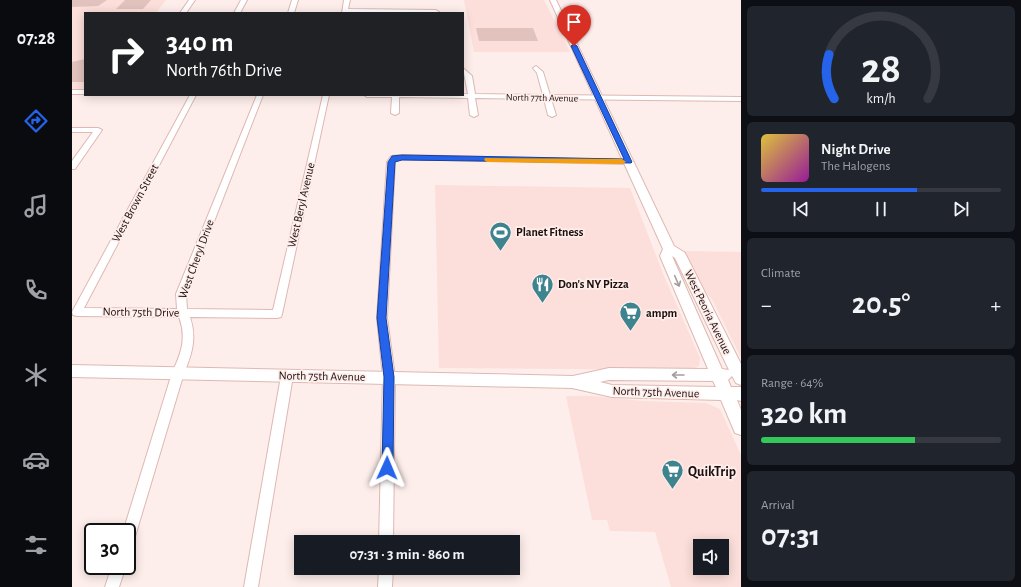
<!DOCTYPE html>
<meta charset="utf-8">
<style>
:root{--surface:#171b24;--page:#20242c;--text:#f1f3f6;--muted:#9ea1a6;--line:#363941;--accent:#2563eb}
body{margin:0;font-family:"Alegreya Sans",sans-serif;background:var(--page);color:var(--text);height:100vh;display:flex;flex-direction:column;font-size:15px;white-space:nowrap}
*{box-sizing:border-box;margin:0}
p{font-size:13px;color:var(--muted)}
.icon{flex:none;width:22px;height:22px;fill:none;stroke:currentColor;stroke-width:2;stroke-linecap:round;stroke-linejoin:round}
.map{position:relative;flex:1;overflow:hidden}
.details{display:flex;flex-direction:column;gap:6px;padding:6px;background:#0d0f14;width:280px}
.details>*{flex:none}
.guide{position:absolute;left:12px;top:12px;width:380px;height:84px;border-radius:0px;box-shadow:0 2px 10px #0003;background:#202124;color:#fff;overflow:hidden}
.fabs{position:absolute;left:621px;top:539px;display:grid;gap:8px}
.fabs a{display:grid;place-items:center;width:36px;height:36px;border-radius:0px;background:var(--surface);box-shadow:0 2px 10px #0003;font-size:20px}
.speed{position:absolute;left:12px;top:523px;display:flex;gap:8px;font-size:20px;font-weight:700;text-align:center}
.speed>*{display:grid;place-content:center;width:52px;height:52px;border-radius:50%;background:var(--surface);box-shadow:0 2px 10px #0003;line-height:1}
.speed .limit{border:2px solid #111;border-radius:6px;background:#fff;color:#111}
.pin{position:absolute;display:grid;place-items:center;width:34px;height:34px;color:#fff;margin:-41px -17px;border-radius:50% 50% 50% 0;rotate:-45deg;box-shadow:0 0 4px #0007}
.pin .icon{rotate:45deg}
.me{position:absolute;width:44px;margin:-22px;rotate:1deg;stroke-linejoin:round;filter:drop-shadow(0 0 3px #0008)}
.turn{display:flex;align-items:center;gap:14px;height:84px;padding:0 16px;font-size:18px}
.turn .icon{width:52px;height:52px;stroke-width:2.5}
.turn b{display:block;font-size:28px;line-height:34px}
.big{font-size:30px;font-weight:700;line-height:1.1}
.details .widget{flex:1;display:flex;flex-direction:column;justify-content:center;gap:6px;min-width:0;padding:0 14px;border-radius:6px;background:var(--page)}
.details .dial{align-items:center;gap:0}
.dial svg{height:104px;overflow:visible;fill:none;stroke:var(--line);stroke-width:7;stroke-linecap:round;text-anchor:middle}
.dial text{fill:var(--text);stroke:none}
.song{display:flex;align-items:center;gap:12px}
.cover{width:48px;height:48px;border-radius:6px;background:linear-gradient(135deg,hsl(50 70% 55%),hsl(300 70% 35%))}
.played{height:4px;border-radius:2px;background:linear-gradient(90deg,var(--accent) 65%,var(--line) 65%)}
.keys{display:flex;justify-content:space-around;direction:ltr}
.heat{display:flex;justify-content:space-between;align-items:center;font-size:22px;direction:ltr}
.charge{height:6px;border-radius:3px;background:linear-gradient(90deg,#34c759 64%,var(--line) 0)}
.trip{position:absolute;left:222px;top:535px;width:226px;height:40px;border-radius:0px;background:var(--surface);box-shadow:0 2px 10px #0003;font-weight:700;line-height:40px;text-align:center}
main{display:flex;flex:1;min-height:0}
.menu{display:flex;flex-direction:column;width:72px;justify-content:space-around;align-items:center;background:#090b0e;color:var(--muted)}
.menu .icon{width:28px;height:28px}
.menu .active{color:var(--accent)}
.menu b{font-size:18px;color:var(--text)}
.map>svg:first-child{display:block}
.built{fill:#fcdfda;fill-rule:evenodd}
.green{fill:#e1c2bd}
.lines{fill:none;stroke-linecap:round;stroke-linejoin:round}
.minor-casing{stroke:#deb8b2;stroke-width:2}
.major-casing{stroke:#deb8b2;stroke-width:2}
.minor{fill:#fff;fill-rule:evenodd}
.major{fill:#fff;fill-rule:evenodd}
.oneway{stroke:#a49f9e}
.route{fill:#2563eb;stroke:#184099}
.slow{fill:#f59e0b}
.labels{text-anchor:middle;stroke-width:3.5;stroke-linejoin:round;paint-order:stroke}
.far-street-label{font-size:10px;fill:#1c0f0d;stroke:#feeeeb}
.street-label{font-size:12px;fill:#1c0f0d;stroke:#feeeeb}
.poi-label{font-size:12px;font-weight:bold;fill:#1c0f0d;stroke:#feeeeb;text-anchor:start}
.near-poi-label{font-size:14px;font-weight:bold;fill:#1c0f0d;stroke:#feeeeb;text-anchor:start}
</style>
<main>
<nav class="menu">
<b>07:28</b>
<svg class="icon active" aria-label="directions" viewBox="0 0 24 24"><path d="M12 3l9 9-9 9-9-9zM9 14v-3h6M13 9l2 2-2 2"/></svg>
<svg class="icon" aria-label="music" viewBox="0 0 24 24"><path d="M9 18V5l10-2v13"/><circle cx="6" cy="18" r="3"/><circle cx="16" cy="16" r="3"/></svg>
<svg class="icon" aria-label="phone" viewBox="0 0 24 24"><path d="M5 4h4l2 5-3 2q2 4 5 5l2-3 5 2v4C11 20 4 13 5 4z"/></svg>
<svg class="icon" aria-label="climate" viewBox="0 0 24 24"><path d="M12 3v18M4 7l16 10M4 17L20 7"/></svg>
<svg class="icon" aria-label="car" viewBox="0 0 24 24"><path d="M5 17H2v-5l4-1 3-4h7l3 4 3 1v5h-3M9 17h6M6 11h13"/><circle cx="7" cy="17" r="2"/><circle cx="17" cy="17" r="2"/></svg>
<svg class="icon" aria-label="filters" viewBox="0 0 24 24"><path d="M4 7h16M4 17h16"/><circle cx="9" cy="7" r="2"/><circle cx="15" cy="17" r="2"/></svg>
</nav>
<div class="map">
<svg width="669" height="587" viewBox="0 0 669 587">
<rect width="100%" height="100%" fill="#feeeeb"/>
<!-- built -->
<path class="built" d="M0,0H94L84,13H13V89H0Z
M320,0H472L498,52H402L392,0Z
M363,185L558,188L592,276L628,358L627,366L617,370L367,368Z
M611,251L669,252V358L641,301L629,285Z
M494,396H521L571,401L634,403L648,409L669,455V587H599L583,532L538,531L535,520H520ZM628,546H650V568H628Z"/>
<!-- green -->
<path class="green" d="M0,0H35L26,6L0,7Z
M53,0H79L71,9H44Z
M404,28H461L466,41H407Z
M13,59V82H0V62Z"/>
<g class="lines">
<defs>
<path id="minor" d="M117,0H123L114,13H108Z
M169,0H175L168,13H162Z
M220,0H226L222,13H216Z
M272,0H278L276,9L364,10L367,12L270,13Z
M464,66L471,72L478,95L669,97V101L479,99L484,115L480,117L476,115L472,99L403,98L406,115L402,117L398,115L396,98L327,97V113L323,115L319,113L320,97H295L292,95L396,94L391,68L400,76L403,94L471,95L465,73L461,68Z
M0,90H13V94H0Z
M118,95H124L12,308L105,309L104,294L185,95H191L114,294L115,309L201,310L251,95H257L210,314L209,317L205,318L118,317C125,338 120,354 112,373L62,540L60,545L55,547V532H51L100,373C109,354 115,338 107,317L5,316L1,315L0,312Z
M0,128H26L30,130L3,169H0V161L21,132H0Z
M330,155L556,160L560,162L556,164L330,159L324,160L323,162L315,318L323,377L321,542H307L311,377L305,318L315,162L319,156Z
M215,371L219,373L221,376L186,587H172L209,376L211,373Z
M40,566H54L47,587H33Z
M307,568H321L320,587H306Z"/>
<path id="major" d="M478,0H484L602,246L612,252L614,255L669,364V385L664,383L660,376L656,380L659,387H669V401L665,400L669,410V435L663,433L649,400L540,397L500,388L0,377V365L501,376L537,368L636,369L588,256L591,249ZM600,256L603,258L657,370L650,369ZM537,380L641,381L644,387L540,385L528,382Z"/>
</defs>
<!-- minor casing -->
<use href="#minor" class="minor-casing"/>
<!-- major casing -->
<use href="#major" class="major-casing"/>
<!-- minor -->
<use href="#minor" class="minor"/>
<!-- major -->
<use href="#major" class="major"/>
</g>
<!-- one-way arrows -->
<defs><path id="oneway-shaft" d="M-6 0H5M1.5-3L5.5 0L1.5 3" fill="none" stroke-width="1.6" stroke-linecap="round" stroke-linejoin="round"/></defs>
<g class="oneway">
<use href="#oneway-shaft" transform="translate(605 281) rotate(67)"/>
<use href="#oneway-shaft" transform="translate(606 375) rotate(-180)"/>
</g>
<!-- route -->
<path class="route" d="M502,44L505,46L560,162L559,163L330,160L323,162L314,318L322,377L321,468L320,472L315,474L311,472L310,468L312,377L305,318L316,162L320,156L330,155L552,159L499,46Z"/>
<!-- slow -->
<path class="slow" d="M413,158L550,159L554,162L550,164L415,162L412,160Z"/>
<!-- icons -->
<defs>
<symbol id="stadium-pin" viewBox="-11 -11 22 30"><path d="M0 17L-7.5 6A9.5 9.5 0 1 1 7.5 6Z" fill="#3e848f" stroke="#feeeeb"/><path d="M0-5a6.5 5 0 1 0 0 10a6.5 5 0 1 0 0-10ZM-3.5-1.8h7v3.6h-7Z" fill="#fff"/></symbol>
<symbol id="restaurant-pin" viewBox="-11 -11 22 30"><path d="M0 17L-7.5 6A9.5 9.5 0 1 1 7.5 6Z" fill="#3e848f" stroke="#feeeeb"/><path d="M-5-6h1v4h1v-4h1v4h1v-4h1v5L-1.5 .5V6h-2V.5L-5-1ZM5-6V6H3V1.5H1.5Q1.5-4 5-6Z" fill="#fff"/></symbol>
<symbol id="supermarket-pin" viewBox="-11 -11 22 30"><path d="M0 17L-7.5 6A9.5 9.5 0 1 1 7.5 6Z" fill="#3e848f" stroke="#feeeeb"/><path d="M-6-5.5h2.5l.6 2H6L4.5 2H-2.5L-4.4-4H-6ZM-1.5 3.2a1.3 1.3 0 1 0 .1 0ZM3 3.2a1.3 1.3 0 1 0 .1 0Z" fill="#fff"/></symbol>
</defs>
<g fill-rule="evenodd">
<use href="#stadium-pin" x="416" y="220" width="25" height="34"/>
<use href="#restaurant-pin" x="458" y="272" width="25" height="34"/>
<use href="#supermarket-pin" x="546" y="300" width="25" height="34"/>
<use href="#supermarket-pin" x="588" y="458" width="25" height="34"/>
</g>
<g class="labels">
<!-- far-street labels -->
<g class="far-street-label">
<text transform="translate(470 97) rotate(1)" y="4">North 77th Avenue</text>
</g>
<!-- street labels -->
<g class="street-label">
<text transform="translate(63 203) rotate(-62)" y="4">West Brown Street</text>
<text transform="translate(229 205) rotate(-77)" y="4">West Beryl Avenue</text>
<text transform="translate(124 259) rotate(-70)" y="4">West Cheryl Drive</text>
<text transform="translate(69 312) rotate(1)" y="4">North 75th Drive</text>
<text transform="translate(636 312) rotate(64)" y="4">West Peoria Avenue</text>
<text transform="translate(250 376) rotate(1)" y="4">North 75th Avenue</text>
<text transform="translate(584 392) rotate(2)" y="4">North 75th Avenue</text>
</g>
<!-- poi labels -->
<g class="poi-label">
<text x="444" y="236">Planet Fitness</text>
<text x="486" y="288">Don's NY Pizza</text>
<text x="574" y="317">ampm</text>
</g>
<!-- near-poi labels -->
<g class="near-poi-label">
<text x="616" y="476">QuikTrip</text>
</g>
</g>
</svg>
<div class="fabs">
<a><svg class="icon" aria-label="sound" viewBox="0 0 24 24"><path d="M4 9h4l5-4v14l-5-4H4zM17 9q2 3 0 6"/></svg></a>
</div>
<div class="speed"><div class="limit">30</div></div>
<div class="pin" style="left:502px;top:46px;background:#d93025"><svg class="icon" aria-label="arrive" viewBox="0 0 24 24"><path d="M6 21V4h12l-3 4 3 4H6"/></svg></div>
<svg class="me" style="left:315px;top:468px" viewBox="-20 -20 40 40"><path d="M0-17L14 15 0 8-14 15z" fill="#2563eb" stroke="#fff" stroke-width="4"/></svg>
<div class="trip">07:31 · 3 min · 860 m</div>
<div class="guide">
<div class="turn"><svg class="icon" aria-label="right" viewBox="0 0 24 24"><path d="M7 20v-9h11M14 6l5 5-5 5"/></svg><div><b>340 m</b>North 76th Drive</div></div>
</div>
</div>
<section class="details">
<div class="widget dial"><svg viewBox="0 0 100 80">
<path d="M14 69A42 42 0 1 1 86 69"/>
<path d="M14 69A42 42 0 0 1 10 35" stroke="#2563eb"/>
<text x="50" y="56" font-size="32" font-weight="700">28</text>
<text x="50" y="72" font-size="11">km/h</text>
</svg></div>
<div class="widget">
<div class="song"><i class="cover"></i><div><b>Night Drive</b><p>The Halogens</p></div></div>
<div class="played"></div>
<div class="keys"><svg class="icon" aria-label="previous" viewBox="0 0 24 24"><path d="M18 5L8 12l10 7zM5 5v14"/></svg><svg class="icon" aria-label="pause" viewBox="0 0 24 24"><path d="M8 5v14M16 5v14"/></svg><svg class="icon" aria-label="next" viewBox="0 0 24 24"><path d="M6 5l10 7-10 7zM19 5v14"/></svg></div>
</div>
<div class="widget"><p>Climate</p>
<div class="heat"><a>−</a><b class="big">20.5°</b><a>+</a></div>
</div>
<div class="widget"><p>Range · 64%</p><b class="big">320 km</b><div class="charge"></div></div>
<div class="widget"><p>Arrival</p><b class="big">07:31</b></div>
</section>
</main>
